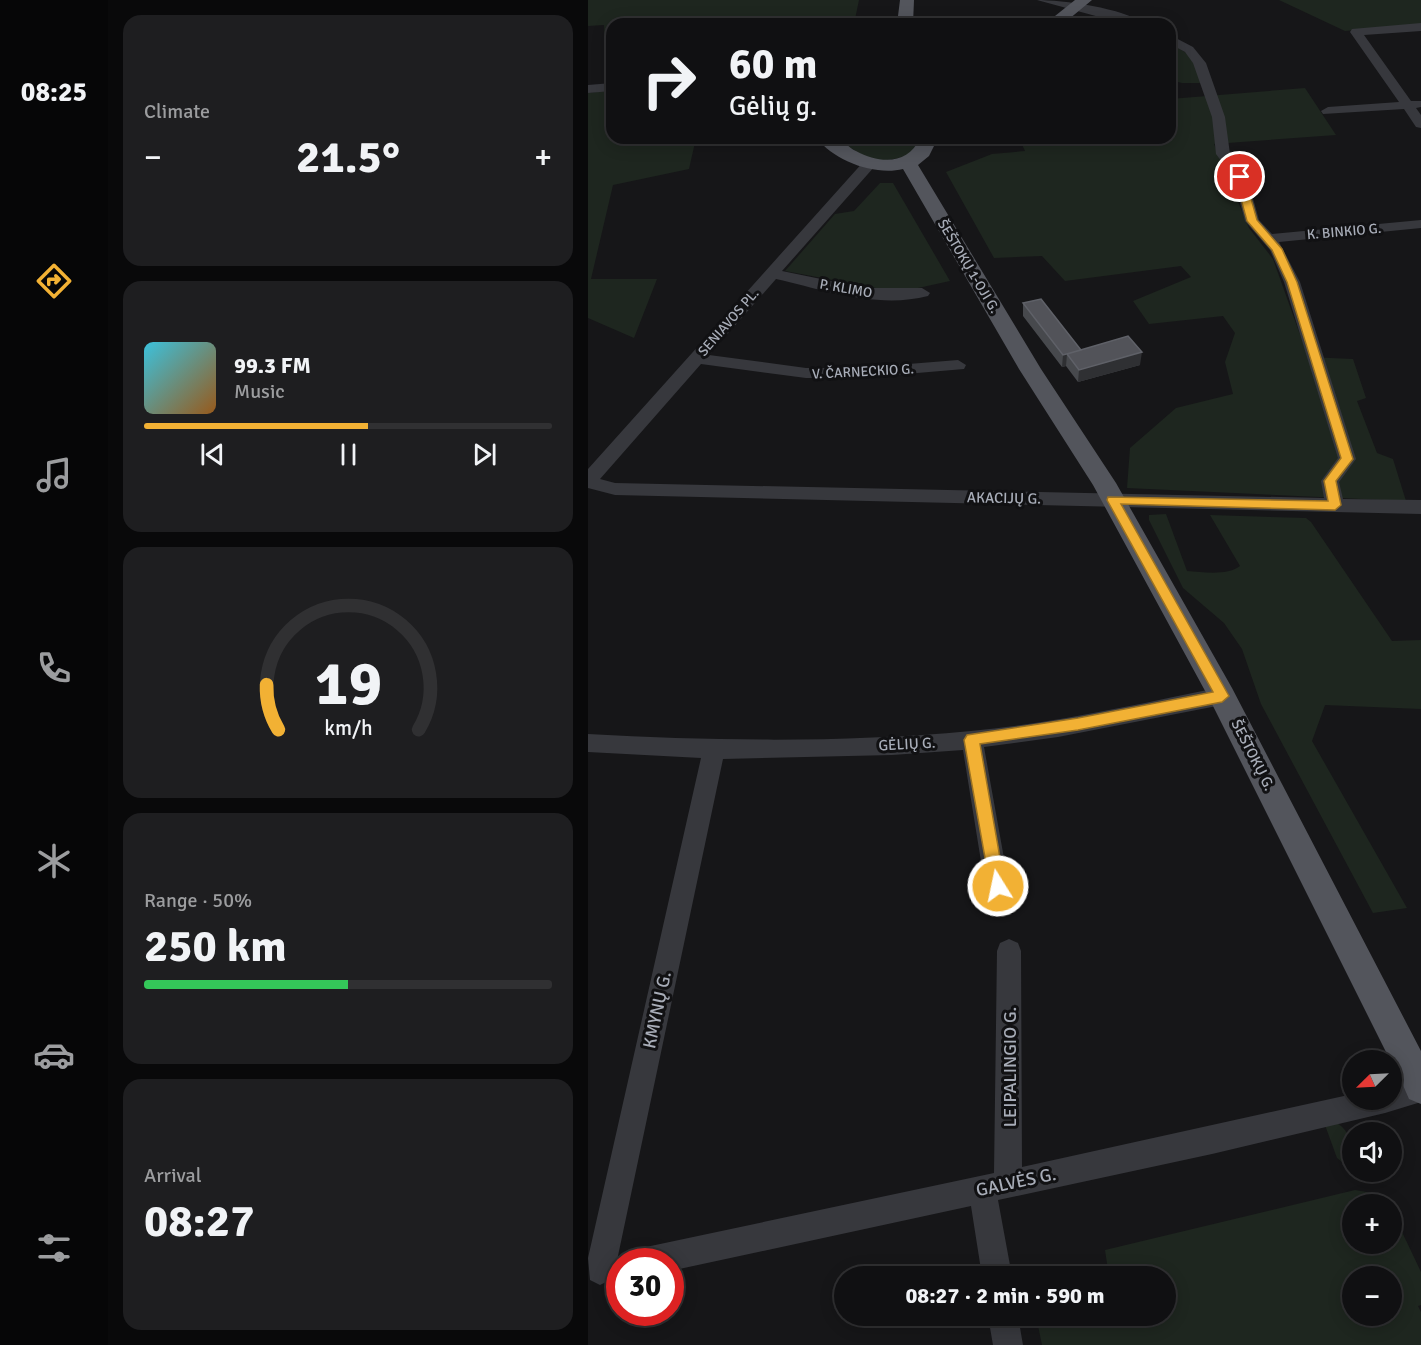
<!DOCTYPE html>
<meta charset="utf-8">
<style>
:root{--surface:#101012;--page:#1e1e20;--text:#f1f3f6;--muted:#9c9d9f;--line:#303032;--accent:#f2b134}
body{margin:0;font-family:Signika,sans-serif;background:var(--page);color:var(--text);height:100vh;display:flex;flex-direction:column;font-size:22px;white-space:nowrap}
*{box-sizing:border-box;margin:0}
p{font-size:20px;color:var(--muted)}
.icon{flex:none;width:33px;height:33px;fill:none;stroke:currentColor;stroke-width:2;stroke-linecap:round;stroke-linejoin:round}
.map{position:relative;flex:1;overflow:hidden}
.details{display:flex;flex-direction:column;gap:15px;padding:15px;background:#09090a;width:480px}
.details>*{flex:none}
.banner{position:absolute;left:18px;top:18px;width:570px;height:126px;border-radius:18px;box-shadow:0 3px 15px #0003,0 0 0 2px var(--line);background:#101012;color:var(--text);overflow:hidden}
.needle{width:39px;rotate:246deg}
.buttons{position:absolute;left:754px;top:1050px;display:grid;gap:12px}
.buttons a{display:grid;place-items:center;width:60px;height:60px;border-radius:50%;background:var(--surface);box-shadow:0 3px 15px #0003,0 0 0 2px var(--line);font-size:30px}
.speed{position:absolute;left:18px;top:1248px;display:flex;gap:12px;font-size:30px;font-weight:700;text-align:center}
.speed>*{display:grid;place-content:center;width:78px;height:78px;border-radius:50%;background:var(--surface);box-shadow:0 3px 15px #0003,0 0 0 2px var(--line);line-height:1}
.speed .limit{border:9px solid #d22;background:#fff;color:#111}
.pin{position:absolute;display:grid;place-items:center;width:51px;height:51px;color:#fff;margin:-26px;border:3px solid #fff;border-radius:50%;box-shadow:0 2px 6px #0007}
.me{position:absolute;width:66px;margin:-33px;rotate:350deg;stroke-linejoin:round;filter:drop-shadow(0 0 4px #0008)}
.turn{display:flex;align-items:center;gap:21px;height:126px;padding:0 24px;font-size:27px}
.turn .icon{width:78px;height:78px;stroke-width:2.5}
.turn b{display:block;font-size:42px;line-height:51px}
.big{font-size:45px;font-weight:800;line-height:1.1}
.details .tile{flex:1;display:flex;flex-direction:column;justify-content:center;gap:9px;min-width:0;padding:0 21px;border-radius:18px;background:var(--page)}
.details .dial{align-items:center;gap:0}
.dial svg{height:156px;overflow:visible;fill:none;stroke:var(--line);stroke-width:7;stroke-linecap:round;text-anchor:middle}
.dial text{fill:var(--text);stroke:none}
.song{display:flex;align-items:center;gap:18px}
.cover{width:72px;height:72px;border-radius:9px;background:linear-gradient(135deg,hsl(190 70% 55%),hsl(30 70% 35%))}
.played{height:6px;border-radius:3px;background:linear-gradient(90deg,var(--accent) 55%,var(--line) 55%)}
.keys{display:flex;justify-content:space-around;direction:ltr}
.heat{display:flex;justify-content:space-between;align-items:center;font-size:33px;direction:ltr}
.charge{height:9px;border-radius:4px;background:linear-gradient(90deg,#34c759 50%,var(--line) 0)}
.trip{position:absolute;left:246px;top:1266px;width:342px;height:60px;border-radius:30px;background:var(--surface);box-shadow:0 3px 15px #0003,0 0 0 2px var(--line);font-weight:800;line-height:60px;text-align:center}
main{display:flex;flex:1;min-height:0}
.menu{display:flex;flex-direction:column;width:108px;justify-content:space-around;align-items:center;background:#060607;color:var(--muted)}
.menu .icon{width:42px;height:42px}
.menu .on{color:var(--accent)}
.menu b{font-size:27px;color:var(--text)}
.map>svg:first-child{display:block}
.green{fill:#1e261f;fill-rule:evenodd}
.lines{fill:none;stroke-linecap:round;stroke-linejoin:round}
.minor{fill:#37383d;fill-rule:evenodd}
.major{fill:#53555c;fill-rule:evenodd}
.wall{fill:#47494d}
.shaded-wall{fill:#2f3033}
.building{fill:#525359;stroke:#5f6168;stroke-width:1.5}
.route{fill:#f2b134;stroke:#9d7322;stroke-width:1.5}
.labels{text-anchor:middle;stroke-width:6;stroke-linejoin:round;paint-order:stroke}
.far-street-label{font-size:14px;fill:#a8adb8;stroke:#111113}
.street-label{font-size:15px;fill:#a8adb8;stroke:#111113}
.near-street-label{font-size:18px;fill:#a8adb8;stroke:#111113}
</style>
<main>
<nav class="menu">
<b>08:25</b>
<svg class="icon on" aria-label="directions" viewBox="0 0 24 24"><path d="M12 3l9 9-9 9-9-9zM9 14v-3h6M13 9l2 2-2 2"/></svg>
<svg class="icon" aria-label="music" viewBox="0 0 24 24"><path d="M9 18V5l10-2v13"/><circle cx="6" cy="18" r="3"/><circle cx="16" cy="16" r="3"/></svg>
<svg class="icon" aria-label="phone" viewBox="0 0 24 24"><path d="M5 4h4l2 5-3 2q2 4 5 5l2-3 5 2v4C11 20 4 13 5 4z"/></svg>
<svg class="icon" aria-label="climate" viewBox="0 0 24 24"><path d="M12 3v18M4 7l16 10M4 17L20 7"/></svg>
<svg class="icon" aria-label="car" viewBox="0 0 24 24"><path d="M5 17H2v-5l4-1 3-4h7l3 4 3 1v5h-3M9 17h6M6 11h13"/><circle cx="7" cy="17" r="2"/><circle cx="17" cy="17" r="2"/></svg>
<svg class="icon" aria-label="filters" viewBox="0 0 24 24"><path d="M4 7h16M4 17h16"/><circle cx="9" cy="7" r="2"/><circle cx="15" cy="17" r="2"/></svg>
</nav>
<section class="details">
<div class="tile"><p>Climate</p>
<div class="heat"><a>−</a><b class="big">21.5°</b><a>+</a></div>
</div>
<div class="tile">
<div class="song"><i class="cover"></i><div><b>99.3 FM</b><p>Music</p></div></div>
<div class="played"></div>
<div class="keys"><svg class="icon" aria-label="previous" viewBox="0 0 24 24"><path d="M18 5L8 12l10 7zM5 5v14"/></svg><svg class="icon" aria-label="pause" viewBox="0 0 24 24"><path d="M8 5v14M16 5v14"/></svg><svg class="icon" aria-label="next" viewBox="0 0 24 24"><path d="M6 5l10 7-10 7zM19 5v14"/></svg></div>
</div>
<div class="tile dial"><svg viewBox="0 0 100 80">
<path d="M14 69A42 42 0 1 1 86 69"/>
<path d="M14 69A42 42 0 0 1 8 46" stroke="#f2b134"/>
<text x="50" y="56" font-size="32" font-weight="700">19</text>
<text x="50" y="72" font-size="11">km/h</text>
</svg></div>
<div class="tile"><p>Range · 50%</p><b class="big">250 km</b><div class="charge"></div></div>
<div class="tile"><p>Arrival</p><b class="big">08:27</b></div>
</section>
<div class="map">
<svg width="833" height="1345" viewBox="0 0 833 1345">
<rect width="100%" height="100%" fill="#161618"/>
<!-- green -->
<path class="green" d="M0,0H271L266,24H24V138H108L101,169L25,185L3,279H69L46,338L0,318V93L18,91L16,25L0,26Z
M691,0H833V24L757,31Z
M582,43L603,56L614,83H594L582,80Z
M717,88L748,135L626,144L661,228L685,259L720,357L765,359L778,398L769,401L789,453L805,459L818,501L539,488L542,448L588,408L645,394L637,362L647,333L635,316L561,324L545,301L603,277L593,266L477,281L454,256L406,258L358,172L404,154L437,151L431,138H582V99Z
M248,138H335L331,151C289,167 284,162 248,138Z
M292,183H305L362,281L330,288L293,289L197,271L247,214L266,211Z
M578,514L599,571C615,572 639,576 652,566L622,515L718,518L723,522L804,641L833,640V709L737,705L724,741L819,908L785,913L673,704L654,649L636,623L595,588L561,520V515Z
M747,1122C759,1128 765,1141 764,1155L754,1162L749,1158L737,1125Z
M767,1190L784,1193L799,1204H765V1244H804V1211L833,1272V1305L830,1306L833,1312V1345H454L448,1316H578V1276H516L514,1272L520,1270L517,1250ZM765,1276H804V1316H765Z"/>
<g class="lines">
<!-- minor -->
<path class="minor" d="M449,0C473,0 538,8 555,24H537Z
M833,23V31L776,35L823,101H833V107L828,108L833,115V128L828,127L816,109L735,114L733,111L740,107L811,102L762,32L764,29Z
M582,35L605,47L618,63L637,117L642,154L659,177L671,220L684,234L833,220V228L691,242L712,282L768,459L751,482L755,499L833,500V514L27,495L0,488V469L277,160H287V166L194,271L277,288H334L342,293L340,296C290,309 236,290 188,279L121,355L218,368H271L370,360L378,365L376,369L271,378H218L113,364L12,479L27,483L736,498L733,481L750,458L696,282L682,250L657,221L645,177L628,154L624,117L605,63L597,52L582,44Z
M24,83V91L0,93V85Z
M634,687L642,690L645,696L642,702L634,705L470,737L396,747L421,886L417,894L409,897L401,894L397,886L375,750L304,755L135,759L27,1270L22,1280L12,1285L2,1280L0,1258L113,758L0,752V734C127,741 255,743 383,731C467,723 551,704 634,687Z
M421,939L430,943L433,951L434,1167L765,1094V1100H804V1085L833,1076V1102L797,1113L624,1154L410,1200L424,1276H394L383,1206L82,1271V1262H44L48,1252L58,1247L406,1173L409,951L412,943Z
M400,1316H430L435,1345H405Z"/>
<!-- major -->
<path class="major" d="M312,0H326L325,24H309Z
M487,0H504L475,24H457Z
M229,138C234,138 244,136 248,138C255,140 261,148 268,151C292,164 320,165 332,138H350L341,156L330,165L453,369L528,483L644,688L833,1051V1104L821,1099L804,1060H802L622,700L505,485L431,369L315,169C287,176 246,161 229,138Z"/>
</g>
<!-- wall -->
<path class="wall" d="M435,303L493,350L552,365L490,382L478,366L474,367L435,316Z"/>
<!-- shaded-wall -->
<path class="shaded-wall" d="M554,352L552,365L490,382L491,370Z
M479,354L478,366L474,367L475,355Z"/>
<!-- building -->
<path class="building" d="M453,299L493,350L475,355L435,303Z
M540,336L554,352L491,370L479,354Z"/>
<!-- route -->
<path class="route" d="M652,174L657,177L669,220L694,249L709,282L765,459L748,481L753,505L747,510L533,504L641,696L634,702L490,730L392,744L417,886L415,891L410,894L404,891L402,886L376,740L379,735L490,718L625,692L519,500L520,497L740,501L736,481L753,458L699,282L684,250L659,221L647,177Z"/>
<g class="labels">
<!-- far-street labels -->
<g class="far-street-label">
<text transform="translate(756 231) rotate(-5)" y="5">K. BINKIO G.</text>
<text transform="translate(381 266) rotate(59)" y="5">ŠEŠTOKŲ 1-OJI G.</text>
<text transform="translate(258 288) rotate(10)" y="5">P. KLIMO</text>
<text transform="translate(140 322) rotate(-49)" y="5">SENIAVOS PL.</text>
<text transform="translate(275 371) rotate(-3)" y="5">V. ČARNECKIO G.</text>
</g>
<!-- street labels -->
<g class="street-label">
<text transform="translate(416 498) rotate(1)" y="5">AKACIJŲ G.</text>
<text transform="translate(319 744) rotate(-3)" y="5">GĖLIŲ G.</text>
<text transform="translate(665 755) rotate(63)" y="5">ŠEŠTOKŲ G.</text>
</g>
<!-- near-street labels -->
<g class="near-street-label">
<text transform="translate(69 1010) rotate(-78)" y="6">KMYNŲ G.</text>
<text transform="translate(422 1067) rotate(-90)" y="6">LEIPALINGIO G.</text>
<text transform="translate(428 1182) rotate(-12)" y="6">GALVĖS G.</text>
</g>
</g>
</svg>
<div class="buttons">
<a><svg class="needle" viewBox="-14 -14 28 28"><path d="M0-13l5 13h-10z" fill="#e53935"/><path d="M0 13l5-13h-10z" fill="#9c9d9f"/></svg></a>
<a><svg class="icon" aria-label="sound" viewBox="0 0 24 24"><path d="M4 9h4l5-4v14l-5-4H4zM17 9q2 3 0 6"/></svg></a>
<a>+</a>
<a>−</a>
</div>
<div class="speed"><div class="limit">30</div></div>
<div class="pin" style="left:652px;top:177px;background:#d93025"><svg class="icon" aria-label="arrive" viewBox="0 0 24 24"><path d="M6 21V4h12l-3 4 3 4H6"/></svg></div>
<svg class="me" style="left:410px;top:886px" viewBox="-20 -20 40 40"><circle r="17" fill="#f2b134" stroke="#fff" stroke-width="3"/><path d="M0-11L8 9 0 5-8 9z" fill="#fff"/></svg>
<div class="trip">08:27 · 2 min · 590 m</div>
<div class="banner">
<div class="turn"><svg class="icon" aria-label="right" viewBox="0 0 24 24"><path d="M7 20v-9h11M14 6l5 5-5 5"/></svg><div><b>60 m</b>Gėlių g.</div></div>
</div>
</div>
</main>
